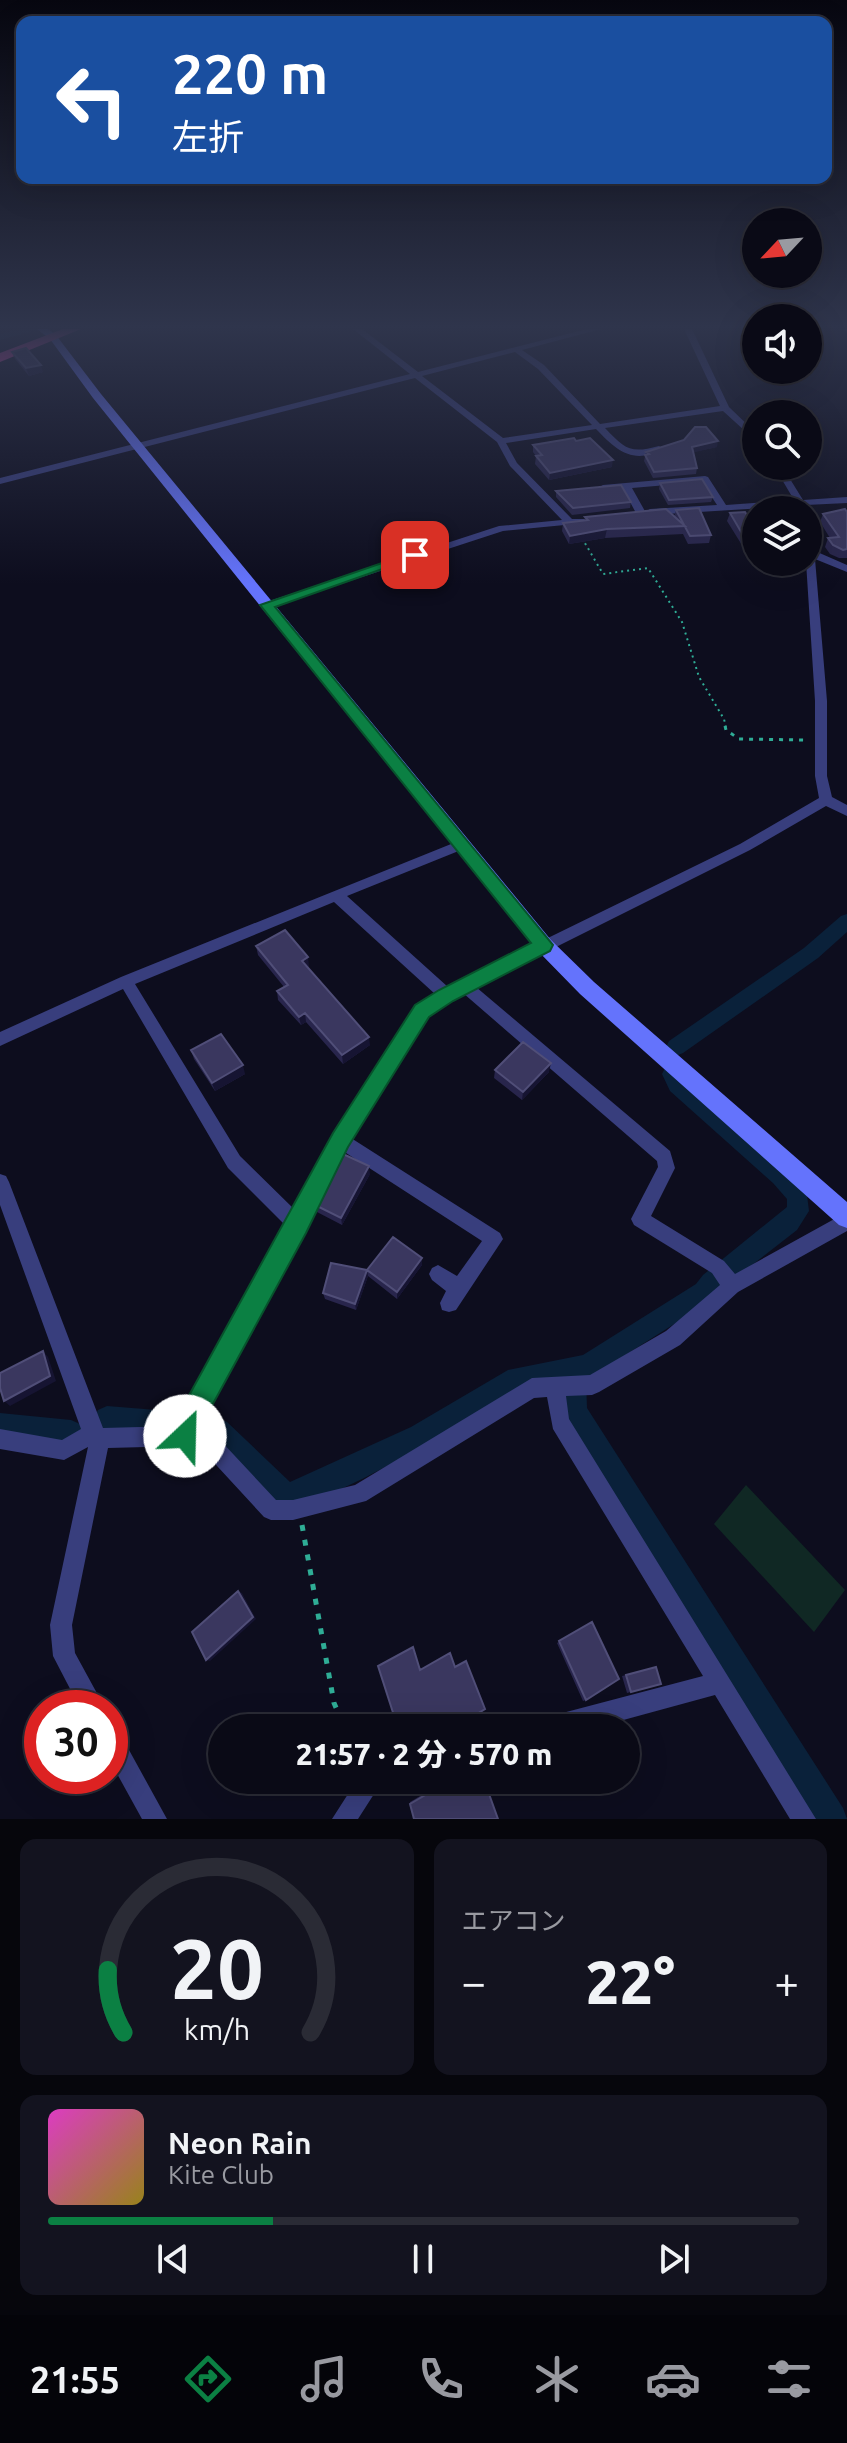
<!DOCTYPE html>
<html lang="ja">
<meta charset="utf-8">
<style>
:root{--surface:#0a0a16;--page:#13131f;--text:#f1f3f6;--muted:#999aa1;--line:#2a2b35;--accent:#0b8043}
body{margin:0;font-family:Ubuntu,"Noto Sans JP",sans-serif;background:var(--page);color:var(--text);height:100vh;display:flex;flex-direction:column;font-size:30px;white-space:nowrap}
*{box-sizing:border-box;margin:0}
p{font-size:26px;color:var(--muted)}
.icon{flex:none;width:44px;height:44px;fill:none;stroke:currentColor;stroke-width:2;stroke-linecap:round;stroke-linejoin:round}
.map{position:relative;height:1819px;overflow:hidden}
.details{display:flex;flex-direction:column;gap:20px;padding:20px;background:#06060c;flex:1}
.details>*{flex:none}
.guide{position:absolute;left:16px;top:16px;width:816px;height:168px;border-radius:16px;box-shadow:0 8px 32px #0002,0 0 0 2px var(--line);background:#1a4fa0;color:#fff;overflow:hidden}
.needle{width:52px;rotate:244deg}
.controls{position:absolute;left:742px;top:208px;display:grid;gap:16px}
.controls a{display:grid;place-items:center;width:80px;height:80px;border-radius:50%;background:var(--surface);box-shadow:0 8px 32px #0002,0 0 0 2px var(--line);font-size:40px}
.speed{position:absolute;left:24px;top:1690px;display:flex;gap:16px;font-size:40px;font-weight:700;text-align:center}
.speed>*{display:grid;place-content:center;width:104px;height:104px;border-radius:50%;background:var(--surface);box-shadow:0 8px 32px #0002,0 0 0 2px var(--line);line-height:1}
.speed .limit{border:12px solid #d22;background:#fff;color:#111}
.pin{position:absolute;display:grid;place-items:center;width:68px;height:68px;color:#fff;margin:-34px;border-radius:16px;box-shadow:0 4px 12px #0006}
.me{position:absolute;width:88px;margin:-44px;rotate:24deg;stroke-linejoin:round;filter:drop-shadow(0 0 6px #0008)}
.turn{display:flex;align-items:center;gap:28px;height:168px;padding:0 24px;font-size:36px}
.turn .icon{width:104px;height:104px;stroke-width:2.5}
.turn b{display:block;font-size:56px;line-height:68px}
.big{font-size:60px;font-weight:800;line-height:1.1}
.details .tile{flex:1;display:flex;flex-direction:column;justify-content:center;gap:12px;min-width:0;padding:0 28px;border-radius:16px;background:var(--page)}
.details .dial{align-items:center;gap:0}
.dial svg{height:208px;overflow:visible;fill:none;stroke:var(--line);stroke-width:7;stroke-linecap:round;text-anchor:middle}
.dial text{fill:var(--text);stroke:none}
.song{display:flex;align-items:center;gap:24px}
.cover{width:96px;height:96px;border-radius:12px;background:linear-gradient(135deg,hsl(310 70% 55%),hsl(50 70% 35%))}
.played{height:8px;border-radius:4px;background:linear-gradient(90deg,var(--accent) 30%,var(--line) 30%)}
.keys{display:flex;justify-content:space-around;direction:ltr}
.heat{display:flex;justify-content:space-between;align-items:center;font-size:44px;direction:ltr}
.details .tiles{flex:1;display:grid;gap:20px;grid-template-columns:1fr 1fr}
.tile:last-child{grid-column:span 2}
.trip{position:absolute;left:208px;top:1714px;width:432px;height:80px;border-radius:40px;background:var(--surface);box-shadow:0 8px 32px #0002,0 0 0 2px var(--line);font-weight:800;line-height:80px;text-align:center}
.dock{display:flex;height:128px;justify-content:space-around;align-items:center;background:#040409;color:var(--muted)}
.dock .icon{width:56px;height:56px}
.dock .active{color:var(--accent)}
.dock b{font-size:36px;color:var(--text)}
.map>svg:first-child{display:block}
.green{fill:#102824}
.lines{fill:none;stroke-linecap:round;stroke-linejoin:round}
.canal{fill:#0a213a;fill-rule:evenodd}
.path-far2{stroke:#2fad96;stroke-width:2;stroke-dasharray:2 4;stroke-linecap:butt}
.path-far1{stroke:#2fad96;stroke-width:3;stroke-dasharray:4 6;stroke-linecap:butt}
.path{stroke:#2fad96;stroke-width:5;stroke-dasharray:6 9;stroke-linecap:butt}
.street{fill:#383e7d;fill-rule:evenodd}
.secondary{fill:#6473fc;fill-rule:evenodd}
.highway{fill:#fb48b4;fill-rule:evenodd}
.wall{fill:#28254c}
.shaded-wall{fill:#161432}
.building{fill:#3a375f;stroke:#504e78;stroke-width:2}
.route{fill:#0b8043;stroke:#07532c;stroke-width:2}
</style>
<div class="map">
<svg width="847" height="1819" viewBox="0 0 847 1819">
<rect width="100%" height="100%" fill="#0d0d1e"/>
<!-- green -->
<path class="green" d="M746,1485L845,1590L814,1632L714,1524Z"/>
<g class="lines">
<!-- canal -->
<path class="canal" d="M21,329H40L0,340V334Z
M847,914V932L818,958L683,1053L676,1056L669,1053L666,1047L669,1041L804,948L841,916Z
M672,1065L679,1068L684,1079L789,1169L806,1187L809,1211L797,1230L719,1291L712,1300L586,1380L587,1408L843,1808L847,1819H814L575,1439L561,1410V1384C548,1386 531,1387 519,1392C477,1411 313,1520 277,1505L210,1441L107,1432L98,1428L94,1419L98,1410L107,1406L206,1414L218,1418L227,1422L290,1482L411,1427L508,1370L583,1355L696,1284L703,1275L787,1207V1199L773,1183L670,1091L662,1074L665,1068Z
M0,1413L71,1420L80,1424L84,1433L80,1442L71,1446L0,1439Z"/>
<!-- path-far2 -->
<path class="path-far2" d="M582,538L603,574L648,568L682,622L699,677L724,719L726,728"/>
<!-- path-far1 -->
<path class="path-far1" d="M725,726L726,730L739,739L807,740"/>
<!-- path -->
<path class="path" d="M302,1525L334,1703L345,1728"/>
<!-- street -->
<path class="street" d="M353,329H362L418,372L587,329H601L522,350L544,365L600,424L720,406L684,329H692L729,407L756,433V441L723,411L605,428C625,449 630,454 659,446L663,449C633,465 617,451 596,429L506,443L517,463L572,519H585V523L503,531L267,608L262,605L263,603L499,526L562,520L510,466L497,442L415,378L0,484V478L410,374ZM515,352L538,369L592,425L503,438L422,376Z
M841,329H847V332Z
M774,466H782L803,500L847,497V503L806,505L809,510L808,511L799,510L797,506L650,515L645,512L650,509L717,505L702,482L632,488L646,513L641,516L636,513L623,489L603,491L598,488L603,485L705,476L708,477L726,505L794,500Z
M808,522L813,525L815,551L847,565V572L815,559L827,701V776L832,797L847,805V816L826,806L750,850L476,987L670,1151L675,1168L651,1216L724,1261L735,1274L847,1212V1231L738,1292L680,1345L599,1392L592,1395L566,1396L569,1419L816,1819H790L715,1695L594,1728H539L543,1720L551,1716L703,1676L553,1429L547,1397L534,1398L366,1501L293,1520H271L264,1517L206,1454L185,1446L108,1448L72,1625L75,1653L105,1708H80L53,1656L50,1625L88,1447L64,1460L0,1449V1429L62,1440L81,1429L0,1205V1174L6,1176L9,1182L103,1428L178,1426L183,1412L287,1227L228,1168L123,989L0,1046V1032L121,977L461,840L466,842L468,845L466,848L347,896L448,987L740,844L819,798L815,776V701L806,562H808ZM334,902L435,994L417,1006L388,1049L334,1135L296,1211L240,1156L135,984ZM463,993L657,1161L658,1167L631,1219L634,1225L712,1273L720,1285L666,1331L590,1375L532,1378L355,1485L293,1500H276L220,1440L197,1431L304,1231L343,1151L482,1241L457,1276L438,1265L432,1268L429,1274L432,1280L446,1291L440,1303L442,1310L449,1312L456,1310L503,1239L500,1233L351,1138L427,1016Z
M110,1726L118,1730L167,1819H142L110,1761Z
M357,1780H383L358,1819H332Z"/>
<!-- secondary -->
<path class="secondary" d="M37,329H48L56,335L101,394L551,940L594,982L847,1202V1228L839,1225L580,994L537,950L93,398L50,339Z"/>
<!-- highway -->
<path class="highway" d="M63,329H81L0,362V353Z"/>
</g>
<!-- wall -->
<path class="wall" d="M12,352L43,372L29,376L15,359Z
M533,445L612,467L549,480L535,464L536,456L533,452Z
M717,447L693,452L697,468L696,474L653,478L644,461L646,452Z
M660,483L713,497L711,502L668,505L659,489Z
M556,491L631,502L630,508L572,515L556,497Z
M676,510L711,535L709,543L688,544L683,534L605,538L569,544L562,531L563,523L584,521L585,517H674Z
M847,512V558H839L830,554L825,547L828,538H830L820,522L823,514Z
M730,513L756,529V549L745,550L727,521Z
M256,946L309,966L307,967L370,1045L343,1064L306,1022L301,1025L278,1000L277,991L284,987L258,955Z
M191,1050L245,1074L215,1091L194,1059Z
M495,1070L549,1072L522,1100L494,1078Z
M370,1174L342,1225L317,1212L315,1205Z
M422,1265L397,1299L368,1276L356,1310L325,1299L323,1293L367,1270Z
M592,1622L586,1700L583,1701L557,1643Z
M656,1667L631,1692L627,1693L622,1676Z
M447,1780H484L410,1804V1802Z"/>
<!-- shaded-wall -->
<path class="shaded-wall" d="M41,365L43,372L29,376L26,368Z
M718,441L717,447L691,453L692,447Z
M613,460L612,467L549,480L550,473Z
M607,529L605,538L569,544L570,536Z
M308,957L309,966L303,970L302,961Z
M305,1013L306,1022L301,1025L299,1017Z
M369,1037L370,1045L343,1064L342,1055Z
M551,1063L549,1072L522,1100L523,1092Z
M243,1065L245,1074L215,1091L212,1083Z
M369,1166L370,1174L342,1225L341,1218Z
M422,1258V1265L397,1299V1292Z
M367,1270L368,1276L356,1310L355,1304Z
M43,1351L48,1357L56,1381L10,1406L4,1401Z
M238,1591L242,1593L256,1619L210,1661L206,1660Z"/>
<!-- building -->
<path class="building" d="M26,348L41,365L26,368L12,352Z
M695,427H706L718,441L692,447L697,468L654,472L645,455L649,454L646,452L684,440Z
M574,438L576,441L590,438L613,460L550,473L536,456L542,455L533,445Z
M702,479L713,497L669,500L660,483Z
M621,485L631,502L573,508L556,491Z
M699,508L711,535L690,536L676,510Z
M666,509L685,526L607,529L570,536L563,523L588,520L585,517Z
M845,509L847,512V549L843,550L833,545L828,538L839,537L823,514Z
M745,512L756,529V541L747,542L730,513Z
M285,930L308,957L302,961L369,1037L342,1055L305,1013L299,1017L277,991L288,985L256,946Z
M221,1034L243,1065L212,1083L191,1050Z
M523,1042L551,1063L523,1092L495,1070Z
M343,1154L369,1166L341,1218L315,1205Z
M393,1237L422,1258L397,1292L367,1270Z
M331,1263L367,1270L355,1304L323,1293Z
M43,1351L50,1376L4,1401L0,1388V1373Z
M238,1591L253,1617L206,1660L192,1632Z
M592,1622L619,1679L586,1700L559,1641Z
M413,1647L420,1670L450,1653L455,1667L466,1661L485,1709L454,1728H447L445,1722L435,1728H398L378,1666Z
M656,1667L661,1684L631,1692L626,1675Z
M451,1780H484L498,1819H414L410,1804Z"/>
<!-- sky -->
<linearGradient id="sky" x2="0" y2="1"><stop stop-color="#070710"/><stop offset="0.56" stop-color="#2f354c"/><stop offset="1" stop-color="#2f354c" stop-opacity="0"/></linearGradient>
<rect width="847" height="584" fill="url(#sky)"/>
<!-- route -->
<path class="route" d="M411,553L422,555L275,607L553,945L550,951L453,1001L429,1017L348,1147L306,1233L202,1424L194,1446L185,1449L176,1446L172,1436L181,1410L333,1133L415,1005L439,990L531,943L260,605Z"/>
</svg>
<div class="controls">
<a><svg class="needle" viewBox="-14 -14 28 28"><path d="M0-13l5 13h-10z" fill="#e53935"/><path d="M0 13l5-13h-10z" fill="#999aa1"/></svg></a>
<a><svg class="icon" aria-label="sound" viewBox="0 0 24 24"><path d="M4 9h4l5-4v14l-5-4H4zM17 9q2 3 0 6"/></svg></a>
<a><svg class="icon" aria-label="search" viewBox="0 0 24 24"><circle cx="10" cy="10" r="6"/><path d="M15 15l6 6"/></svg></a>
<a><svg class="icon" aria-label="layers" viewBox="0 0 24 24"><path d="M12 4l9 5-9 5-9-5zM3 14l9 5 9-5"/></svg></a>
</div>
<div class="speed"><div class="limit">30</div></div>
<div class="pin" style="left:415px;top:555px;background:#d93025"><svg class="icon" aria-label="arrive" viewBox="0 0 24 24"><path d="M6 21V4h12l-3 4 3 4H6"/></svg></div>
<svg class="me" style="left:185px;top:1436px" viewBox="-20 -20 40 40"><circle r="19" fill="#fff"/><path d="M0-13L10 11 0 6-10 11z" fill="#0b8043"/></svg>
<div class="trip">21:57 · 2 分 · 570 m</div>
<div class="guide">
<div class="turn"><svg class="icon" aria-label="left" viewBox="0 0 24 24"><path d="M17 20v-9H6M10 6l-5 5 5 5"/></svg><div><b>220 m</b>左折</div></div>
</div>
</div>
<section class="details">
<div class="tiles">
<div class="tile dial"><svg viewBox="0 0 100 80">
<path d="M14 69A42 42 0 1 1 86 69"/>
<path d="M14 69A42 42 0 0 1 8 45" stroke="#0b8043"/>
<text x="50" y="56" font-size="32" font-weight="700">20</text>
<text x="50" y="72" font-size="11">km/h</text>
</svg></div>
<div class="tile"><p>エアコン</p>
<div class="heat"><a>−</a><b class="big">22°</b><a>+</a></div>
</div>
<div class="tile">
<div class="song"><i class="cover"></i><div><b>Neon Rain</b><p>Kite Club</p></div></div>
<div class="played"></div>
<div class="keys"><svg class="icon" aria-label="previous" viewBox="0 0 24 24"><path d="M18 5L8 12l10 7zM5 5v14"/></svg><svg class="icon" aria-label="pause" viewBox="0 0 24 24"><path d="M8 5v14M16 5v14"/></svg><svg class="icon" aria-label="next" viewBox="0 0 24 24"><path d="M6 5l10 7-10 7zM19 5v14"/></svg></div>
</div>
</div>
</section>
<nav class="dock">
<b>21:55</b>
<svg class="icon active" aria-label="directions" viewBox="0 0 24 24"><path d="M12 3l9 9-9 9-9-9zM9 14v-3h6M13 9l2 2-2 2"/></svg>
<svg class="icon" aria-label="music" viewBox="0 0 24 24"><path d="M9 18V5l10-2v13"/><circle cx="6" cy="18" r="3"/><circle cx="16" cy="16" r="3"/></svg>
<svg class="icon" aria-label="phone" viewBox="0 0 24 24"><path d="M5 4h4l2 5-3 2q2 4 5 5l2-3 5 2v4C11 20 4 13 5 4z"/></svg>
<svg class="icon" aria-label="climate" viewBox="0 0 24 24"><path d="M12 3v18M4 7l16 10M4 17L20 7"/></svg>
<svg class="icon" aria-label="car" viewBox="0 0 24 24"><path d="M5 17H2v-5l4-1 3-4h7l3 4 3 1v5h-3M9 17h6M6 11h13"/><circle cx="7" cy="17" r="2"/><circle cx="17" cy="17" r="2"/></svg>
<svg class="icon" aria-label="filters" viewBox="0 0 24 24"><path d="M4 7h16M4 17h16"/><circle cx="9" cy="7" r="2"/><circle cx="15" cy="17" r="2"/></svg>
</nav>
